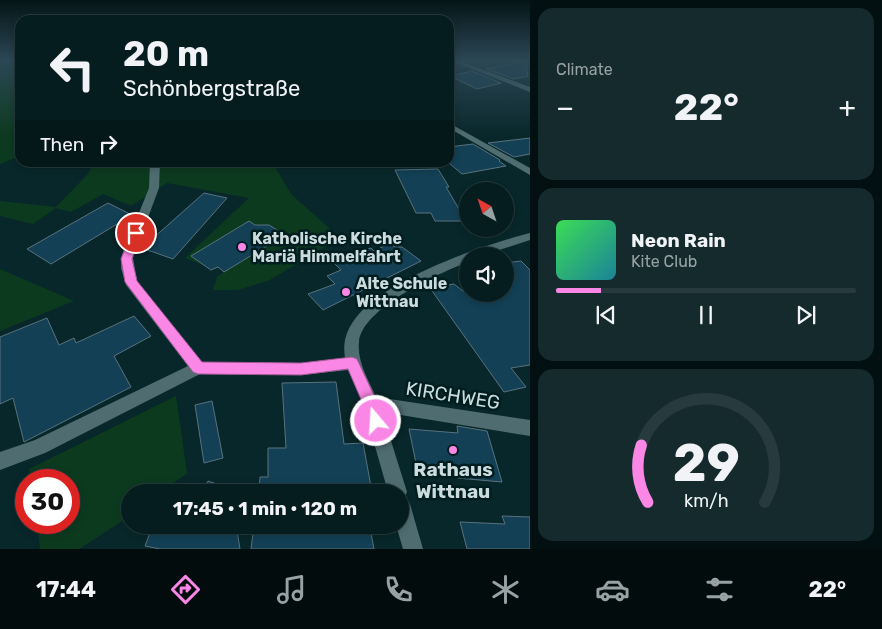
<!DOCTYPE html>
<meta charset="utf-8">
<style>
:root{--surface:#061d20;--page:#142a2d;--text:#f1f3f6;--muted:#98a2a5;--line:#273b3e;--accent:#fa87e6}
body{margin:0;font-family:Rubik,sans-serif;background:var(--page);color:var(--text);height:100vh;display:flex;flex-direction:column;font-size:19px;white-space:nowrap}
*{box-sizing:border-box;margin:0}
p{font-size:16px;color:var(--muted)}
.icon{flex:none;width:28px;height:28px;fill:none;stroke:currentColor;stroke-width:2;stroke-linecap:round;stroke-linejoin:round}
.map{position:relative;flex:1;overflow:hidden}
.side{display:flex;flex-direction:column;gap:8px;padding:8px;background:#031012;width:352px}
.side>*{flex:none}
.banner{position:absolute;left:15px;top:15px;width:439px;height:152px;border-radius:15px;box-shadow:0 2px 8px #0003,0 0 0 1px var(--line);background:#061d20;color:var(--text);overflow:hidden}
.needle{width:32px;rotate:320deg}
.controls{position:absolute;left:459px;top:182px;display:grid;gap:10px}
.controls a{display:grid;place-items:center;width:55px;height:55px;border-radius:50%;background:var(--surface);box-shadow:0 2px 8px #0003,0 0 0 1px var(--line);font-size:25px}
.speed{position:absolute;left:15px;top:469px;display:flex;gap:10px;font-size:25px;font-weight:700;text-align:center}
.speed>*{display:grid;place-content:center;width:65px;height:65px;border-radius:50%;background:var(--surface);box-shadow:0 2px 8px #0003,0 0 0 1px var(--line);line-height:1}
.speed .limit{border:8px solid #d22;background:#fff;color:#111}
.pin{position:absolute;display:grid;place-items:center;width:42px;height:42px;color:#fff;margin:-21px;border:2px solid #fff;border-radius:50%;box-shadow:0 1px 5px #0007}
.me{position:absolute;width:55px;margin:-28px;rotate:342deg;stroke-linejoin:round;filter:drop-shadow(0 0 4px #0008)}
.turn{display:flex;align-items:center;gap:18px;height:105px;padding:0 25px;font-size:22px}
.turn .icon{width:65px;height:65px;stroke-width:2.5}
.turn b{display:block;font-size:35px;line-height:42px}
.then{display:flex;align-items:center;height:48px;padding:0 25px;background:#0003;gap:10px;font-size:19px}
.big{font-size:38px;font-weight:700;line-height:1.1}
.side .card{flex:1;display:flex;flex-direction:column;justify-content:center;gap:8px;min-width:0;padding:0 18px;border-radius:15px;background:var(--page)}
.side .dial{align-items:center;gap:0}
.dial svg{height:130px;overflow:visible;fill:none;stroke:var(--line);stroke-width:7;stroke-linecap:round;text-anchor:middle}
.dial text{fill:var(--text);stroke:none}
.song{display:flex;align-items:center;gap:15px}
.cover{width:60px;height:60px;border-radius:8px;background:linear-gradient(135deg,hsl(130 70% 55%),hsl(190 70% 35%))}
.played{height:5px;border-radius:2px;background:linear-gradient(90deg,var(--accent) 15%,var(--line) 15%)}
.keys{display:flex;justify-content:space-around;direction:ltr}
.heat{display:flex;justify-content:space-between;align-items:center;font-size:28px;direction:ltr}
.trip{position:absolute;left:121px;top:484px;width:288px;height:50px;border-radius:25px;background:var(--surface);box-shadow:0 2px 8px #0003,0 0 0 1px var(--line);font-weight:700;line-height:50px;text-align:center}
.menu{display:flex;height:80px;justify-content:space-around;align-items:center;background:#020c0d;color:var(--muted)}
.menu .icon{width:35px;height:35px}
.menu .current{color:var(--accent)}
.menu b{font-size:22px;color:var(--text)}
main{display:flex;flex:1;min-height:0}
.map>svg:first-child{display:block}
.green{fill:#0c3a1f}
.building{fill:#134054;stroke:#59727f}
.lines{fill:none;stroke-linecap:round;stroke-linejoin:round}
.minor{fill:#4f6d71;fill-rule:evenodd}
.route{fill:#fa87e6;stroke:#a25896}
.poi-dot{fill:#fa87e6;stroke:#001d20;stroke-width:2}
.labels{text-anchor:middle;stroke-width:5;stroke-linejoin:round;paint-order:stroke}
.poi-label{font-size:16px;font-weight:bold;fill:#ccdcde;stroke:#001d20;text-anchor:start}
.near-street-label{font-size:19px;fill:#ccdcde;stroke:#001d20}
.near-poi-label{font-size:19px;font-weight:bold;fill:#ccdcde;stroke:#001d20}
</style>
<main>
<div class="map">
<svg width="530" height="549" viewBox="0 0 530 549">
<rect width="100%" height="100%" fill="#08272a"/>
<!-- green -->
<path class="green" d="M0,60H20V156L0,164Z
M94,163H273L291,194L340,238L270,280L238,290H213L217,277L224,272L218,267L211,270L203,265L185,258L249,198L167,183L131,206L103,194L71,212L56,208L33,224L0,216V201L56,207L87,175Z
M0,269L74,301L0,331Z
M176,396L187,473L162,492H130V516L79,549H40L37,523L69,522V480H31L29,469Z"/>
<!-- building -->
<path class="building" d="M525,61L528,76L514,79L486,69Z
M472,71L501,83L477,89L450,76Z
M530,138V154L514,157L488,143Z
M473,144L500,160L499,161L506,166L462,174L449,163V147Z
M438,169L449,187H446L466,221H435L431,213H416L395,170Z
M204,193L227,198L173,259L142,248Z
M108,203L132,215L51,264L27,249Z
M249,221L255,225H269L285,235L224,272L218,267L211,270L191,256Z
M390,243L395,247H402L421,261L323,310L308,294L335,284L327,276L341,270L333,262L371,248L374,251Z
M521,261L530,270V365L511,368L526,387L504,392L430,288L454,284L463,291L468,290V294H505V263Z
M134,316L151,336L114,356L131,387L24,442L13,398L0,404V337L47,318L59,345L74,338L76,343Z
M336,382L344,444L363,443L372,492H259L260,477H268V448H286L282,383Z
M212,401L223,458L204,463L195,405Z
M457,426L487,431L502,482L457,478L456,471L417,468L409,429L458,433Z
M208,481L229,488V492H201Z
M502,516L530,517V549H467L460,522L505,524Z
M153,525L178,533L182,525H236L240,549H160L145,546Z
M254,525H378L379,527L370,528L374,549H251Z"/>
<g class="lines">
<!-- minor -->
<path class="minor" d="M449,60H457L530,87V92Z
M449,123L530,168V175L449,128Z
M150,162H160L159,188L133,258L137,281L202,362L301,363L345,358C343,345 345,335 351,325C376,281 483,245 530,233V240L481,256H468V262C439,273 362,308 359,342C357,362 368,379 376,397L530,420V436L382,412L407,492L405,496L410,504L423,549H403L396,525H400V492H388L363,404L348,370L301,375L200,374L45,453L0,470V452L35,440L188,366L126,285L121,268L122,255L149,188Z"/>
</g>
<!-- sky -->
<linearGradient id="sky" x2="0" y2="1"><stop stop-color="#041517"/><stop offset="0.44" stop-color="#2c4755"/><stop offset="1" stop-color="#2c4755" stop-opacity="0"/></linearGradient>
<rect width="530" height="137" fill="url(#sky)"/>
<!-- route -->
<path class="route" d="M136,230L141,233L132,259L137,281L202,362L301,363L352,357L357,359L378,404L384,421L381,426L376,428L370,426L363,404L348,369L301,375L198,374L193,372L125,282L121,259L131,233Z"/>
<!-- markers -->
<g class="poi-dot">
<circle cx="242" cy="247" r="5"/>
<circle cx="346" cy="292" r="5"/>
<circle cx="453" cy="450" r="5"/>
</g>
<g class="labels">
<!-- poi labels -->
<g class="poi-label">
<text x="252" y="244">Katholische Kirche<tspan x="252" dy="18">Mariä Himmelfahrt</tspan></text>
<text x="356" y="289">Alte Schule<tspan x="356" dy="18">Wittnau</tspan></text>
</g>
<!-- near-street labels -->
<g class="near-street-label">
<text transform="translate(453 395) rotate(9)" y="7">KIRCHWEG</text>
</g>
<!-- near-poi labels -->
<g class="near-poi-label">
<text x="453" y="476">Rathaus<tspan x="453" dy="22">Wittnau</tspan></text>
</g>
</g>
</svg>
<div class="controls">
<a><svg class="needle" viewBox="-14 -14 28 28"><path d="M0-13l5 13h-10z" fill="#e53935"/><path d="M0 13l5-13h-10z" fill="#98a2a5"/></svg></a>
<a><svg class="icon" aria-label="sound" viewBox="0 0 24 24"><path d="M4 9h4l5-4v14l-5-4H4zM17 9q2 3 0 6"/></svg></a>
</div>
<div class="speed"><div class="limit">30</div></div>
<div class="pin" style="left:136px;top:233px;background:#d93025"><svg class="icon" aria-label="arrive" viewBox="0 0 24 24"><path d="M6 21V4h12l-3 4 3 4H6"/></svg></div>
<svg class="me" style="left:376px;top:421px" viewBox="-20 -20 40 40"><circle r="17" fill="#fa87e6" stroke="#fff" stroke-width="3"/><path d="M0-11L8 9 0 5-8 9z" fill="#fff"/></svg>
<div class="trip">17:45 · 1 min · 120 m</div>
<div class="banner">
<div class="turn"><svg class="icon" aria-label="left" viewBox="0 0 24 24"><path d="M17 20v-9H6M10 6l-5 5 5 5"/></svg><div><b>20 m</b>Schönbergstraße</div></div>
<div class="then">Then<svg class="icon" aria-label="right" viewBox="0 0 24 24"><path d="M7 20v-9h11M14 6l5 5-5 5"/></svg></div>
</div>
</div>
<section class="side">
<div class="card"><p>Climate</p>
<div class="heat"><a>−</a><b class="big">22°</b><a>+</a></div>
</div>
<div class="card">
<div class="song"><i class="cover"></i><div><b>Neon Rain</b><p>Kite Club</p></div></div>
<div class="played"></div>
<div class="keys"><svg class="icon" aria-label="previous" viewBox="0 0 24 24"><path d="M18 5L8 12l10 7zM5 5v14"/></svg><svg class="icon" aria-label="pause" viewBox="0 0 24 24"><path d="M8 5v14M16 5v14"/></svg><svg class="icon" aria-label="next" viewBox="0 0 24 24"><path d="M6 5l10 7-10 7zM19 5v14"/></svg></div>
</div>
<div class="card dial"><svg viewBox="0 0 100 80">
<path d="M14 69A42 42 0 1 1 86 69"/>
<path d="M14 69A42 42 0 0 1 10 34" stroke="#fa87e6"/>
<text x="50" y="56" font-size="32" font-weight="700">29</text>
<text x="50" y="72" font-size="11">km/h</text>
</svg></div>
</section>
</main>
<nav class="menu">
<b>17:44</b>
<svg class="icon current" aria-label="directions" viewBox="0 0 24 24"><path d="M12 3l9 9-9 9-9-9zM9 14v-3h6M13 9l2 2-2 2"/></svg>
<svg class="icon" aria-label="music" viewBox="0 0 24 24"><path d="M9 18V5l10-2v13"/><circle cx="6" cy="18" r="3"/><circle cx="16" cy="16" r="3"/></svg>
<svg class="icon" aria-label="phone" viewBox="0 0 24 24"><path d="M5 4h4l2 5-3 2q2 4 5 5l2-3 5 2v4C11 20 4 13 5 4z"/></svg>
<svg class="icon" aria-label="climate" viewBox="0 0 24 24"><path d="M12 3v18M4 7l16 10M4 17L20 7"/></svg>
<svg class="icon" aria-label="car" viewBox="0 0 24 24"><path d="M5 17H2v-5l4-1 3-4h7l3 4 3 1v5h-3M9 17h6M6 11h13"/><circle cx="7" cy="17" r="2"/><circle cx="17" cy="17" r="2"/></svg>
<svg class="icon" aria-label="filters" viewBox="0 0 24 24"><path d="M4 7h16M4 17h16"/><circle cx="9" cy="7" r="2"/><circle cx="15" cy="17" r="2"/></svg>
<b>22°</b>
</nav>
